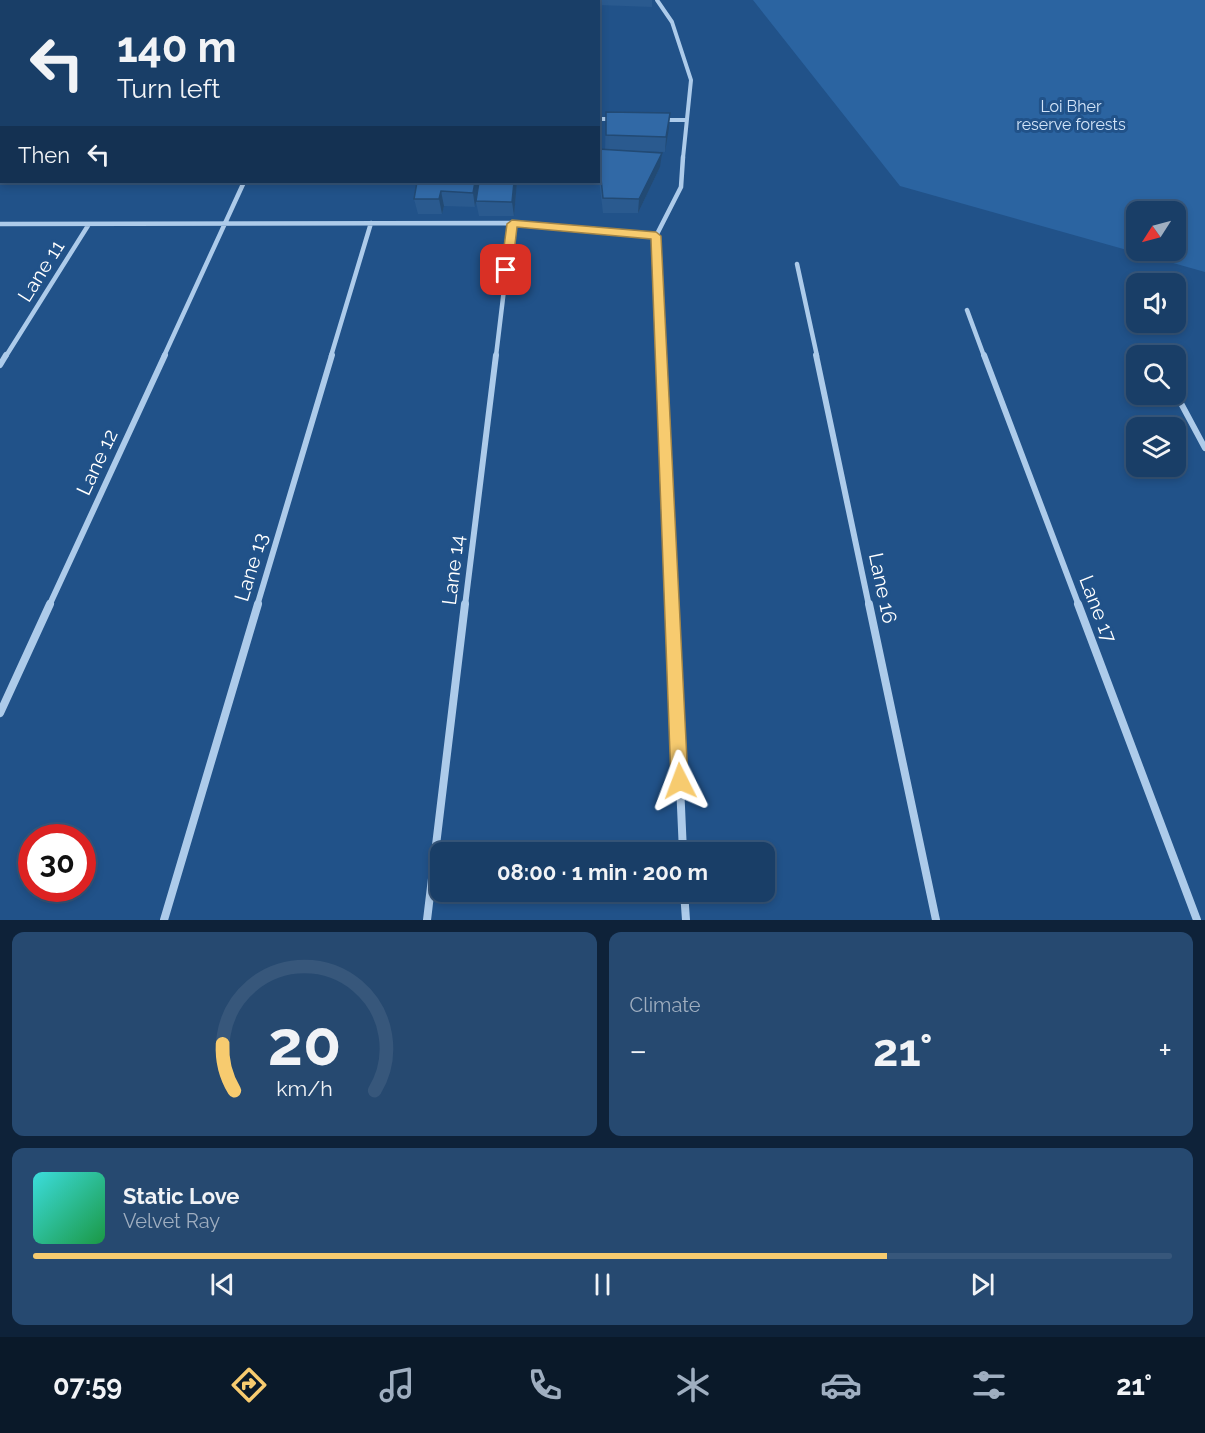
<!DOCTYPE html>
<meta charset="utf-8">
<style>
:root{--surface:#193e67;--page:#264970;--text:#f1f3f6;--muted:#9faec0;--line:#37577b;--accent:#f7cb6f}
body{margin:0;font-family:Raleway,sans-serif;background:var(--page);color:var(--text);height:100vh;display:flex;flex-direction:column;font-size:22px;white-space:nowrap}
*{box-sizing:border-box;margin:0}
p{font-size:20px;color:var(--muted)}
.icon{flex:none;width:33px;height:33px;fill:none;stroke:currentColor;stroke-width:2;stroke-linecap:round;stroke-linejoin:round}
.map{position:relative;height:920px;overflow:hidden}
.drawer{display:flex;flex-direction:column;gap:12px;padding:12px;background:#0e2239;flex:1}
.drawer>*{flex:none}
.hud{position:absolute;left:0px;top:0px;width:600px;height:183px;box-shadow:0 3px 9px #0003,0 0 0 2px var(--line);background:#193e67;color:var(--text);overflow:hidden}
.needle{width:39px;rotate:234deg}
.buttons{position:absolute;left:1126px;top:201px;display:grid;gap:12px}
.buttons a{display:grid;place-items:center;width:60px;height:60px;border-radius:12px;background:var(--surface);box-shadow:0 3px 9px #0003,0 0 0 2px var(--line);font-size:30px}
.speed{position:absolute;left:18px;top:824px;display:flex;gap:12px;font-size:30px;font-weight:700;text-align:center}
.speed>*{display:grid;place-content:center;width:78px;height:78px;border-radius:50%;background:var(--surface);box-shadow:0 3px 9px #0003,0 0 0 2px var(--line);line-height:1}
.speed .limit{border:9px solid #d22;background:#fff;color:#111}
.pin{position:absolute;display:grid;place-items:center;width:51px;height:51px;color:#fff;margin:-26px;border-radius:12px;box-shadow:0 3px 9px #0006}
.me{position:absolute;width:66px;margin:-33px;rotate:357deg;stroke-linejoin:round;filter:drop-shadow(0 0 4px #0008)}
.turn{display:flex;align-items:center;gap:21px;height:126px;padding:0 18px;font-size:27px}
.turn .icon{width:78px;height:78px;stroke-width:2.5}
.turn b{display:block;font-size:42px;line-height:51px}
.then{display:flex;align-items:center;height:57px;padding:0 18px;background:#0003;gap:12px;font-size:22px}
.big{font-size:45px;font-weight:700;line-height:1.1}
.drawer .widget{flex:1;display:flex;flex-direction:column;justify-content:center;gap:9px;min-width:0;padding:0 21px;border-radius:12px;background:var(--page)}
.drawer .dial{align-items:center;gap:0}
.dial svg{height:156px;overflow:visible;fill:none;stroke:var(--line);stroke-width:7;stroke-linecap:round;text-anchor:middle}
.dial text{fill:var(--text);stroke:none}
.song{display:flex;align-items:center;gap:18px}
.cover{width:72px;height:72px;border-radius:9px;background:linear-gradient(135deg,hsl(180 70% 55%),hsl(140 70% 35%))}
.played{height:6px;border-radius:3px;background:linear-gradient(90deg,var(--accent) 75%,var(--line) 75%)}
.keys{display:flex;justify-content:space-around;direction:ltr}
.heat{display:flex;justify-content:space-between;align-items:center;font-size:33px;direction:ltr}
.drawer .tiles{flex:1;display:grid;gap:12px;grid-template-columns:1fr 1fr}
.widget:last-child{grid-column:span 2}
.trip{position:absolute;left:430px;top:842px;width:345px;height:60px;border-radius:12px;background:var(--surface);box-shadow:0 3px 9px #0003,0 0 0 2px var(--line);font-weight:700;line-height:60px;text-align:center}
.menu{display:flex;height:96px;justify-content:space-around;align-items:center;background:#0a1929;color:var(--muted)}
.menu .icon{width:42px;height:42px}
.menu .on{color:var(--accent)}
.menu b{font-size:27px;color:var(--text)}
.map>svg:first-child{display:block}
.green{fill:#2b64a1;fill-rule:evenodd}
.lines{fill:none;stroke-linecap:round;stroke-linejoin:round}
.street-far3{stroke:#adcbea;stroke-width:4}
.street-far2{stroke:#adcbea;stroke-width:4.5}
.street-far1{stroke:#adcbea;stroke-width:6}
.street{stroke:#adcbea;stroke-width:8}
.wall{fill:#2a5a8f}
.shaded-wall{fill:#224a74}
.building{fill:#3169a6;stroke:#224a74;stroke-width:1.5}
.route{fill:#f7cb6f;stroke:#a18448;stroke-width:1.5}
.labels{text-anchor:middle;stroke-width:6;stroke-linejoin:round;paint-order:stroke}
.far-park-label{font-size:16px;fill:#d2e4f8;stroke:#215289}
.street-label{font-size:20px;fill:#fff;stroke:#215289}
</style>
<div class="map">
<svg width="1205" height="920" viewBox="0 0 1205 920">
<rect width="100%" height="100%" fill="#215289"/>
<!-- green -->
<path class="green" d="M753,0H1205V272L900,186ZM1137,212H1176V250H1137Z"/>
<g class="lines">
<!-- street-far3 -->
<path class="street-far3" d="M657,0L672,22L691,80L683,158
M0,20L2,18
M598,119H613
M662,120H685"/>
<!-- street-far2 -->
<path class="street-far2" d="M0,224L512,223L656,236
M797,264L817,356
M967,310L984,356
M6,356L89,224
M164,356L244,182
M331,356L371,223
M496,356L512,223
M661,356L656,236L681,187L683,157"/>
<!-- street-far1 -->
<path class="street-far1" d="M661,355L672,606
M816,355L869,606
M984,355L1079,606
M0,365L6,355
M1176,394L1205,448
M49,606L165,355
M257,606L332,355
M465,606L496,355"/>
<!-- street -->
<path class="street" d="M672,604L683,852
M869,604L936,920
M1078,604L1197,920
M0,713L50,604
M684,891L686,920
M164,920L258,604
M427,920L465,604"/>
</g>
<!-- wall -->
<path class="wall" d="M551,0H652V7L598,5V2H551Z
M606,112L670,113L665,152L605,150Z
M598,149L660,167L638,213H603L598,171Z
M417,182H517L514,216H479L476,202L475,207L444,206L442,214H418L414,199Z"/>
<!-- shaded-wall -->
<path class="shaded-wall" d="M670,113L669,128L665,152L666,137Z
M662,153L660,167L638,213L639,199Z
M475,182H480L475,207L473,193Z
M514,182H517L514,216L512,202Z
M441,191L444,206L442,214L439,199Z"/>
<!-- building -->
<path class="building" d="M551,0H590V2H551Z
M606,112L670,113L666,137L606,135Z
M598,149L662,153L639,199L603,198Z
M417,182H475L473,193L441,191L439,199H414Z
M479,182H514L512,202L476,201Z"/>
<!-- route -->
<path class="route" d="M512,220L656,232L661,236L688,781L686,787L680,790L673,787L671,781L651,239L517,227L512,270L506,274L501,270L507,224Z"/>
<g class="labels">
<!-- far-park labels -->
<g class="far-park-label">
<text x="1071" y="112">Loi Bher<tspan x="1071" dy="18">reserve forests</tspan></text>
</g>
<!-- street labels -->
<g class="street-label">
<text transform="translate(41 271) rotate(-58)" y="7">Lane 11</text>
<text transform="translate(97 462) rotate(-65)" y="7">Lane 12</text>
<text transform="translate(251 567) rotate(-73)" y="7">Lane 13</text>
<text transform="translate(453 570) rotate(-83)" y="7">Lane 14</text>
<text transform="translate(883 588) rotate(78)" y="7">Lane 16</text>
<text transform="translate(1098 609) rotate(69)" y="7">Lane 17</text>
</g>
</g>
</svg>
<div class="buttons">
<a><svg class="needle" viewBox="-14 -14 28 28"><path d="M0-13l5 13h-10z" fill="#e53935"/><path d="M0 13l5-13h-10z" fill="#9faec0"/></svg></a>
<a><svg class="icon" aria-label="sound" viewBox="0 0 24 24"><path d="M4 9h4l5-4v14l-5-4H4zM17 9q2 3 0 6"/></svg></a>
<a><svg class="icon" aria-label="search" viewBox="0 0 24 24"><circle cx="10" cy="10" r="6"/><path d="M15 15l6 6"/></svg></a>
<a><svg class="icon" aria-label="layers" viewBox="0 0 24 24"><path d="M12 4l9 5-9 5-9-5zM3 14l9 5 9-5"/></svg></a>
</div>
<div class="speed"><div class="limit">30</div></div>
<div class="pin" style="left:506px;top:270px;background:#d93025"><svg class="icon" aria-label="arrive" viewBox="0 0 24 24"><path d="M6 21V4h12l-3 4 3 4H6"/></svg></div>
<svg class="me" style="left:680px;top:781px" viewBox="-20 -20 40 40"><path d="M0-17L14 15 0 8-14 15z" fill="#f7cb6f" stroke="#fff" stroke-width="4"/></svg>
<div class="trip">08:00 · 1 min · 200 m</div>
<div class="hud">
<div class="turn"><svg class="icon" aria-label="left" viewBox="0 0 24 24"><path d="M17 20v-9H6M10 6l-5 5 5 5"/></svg><div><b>140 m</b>Turn left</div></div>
<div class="then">Then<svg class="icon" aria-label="left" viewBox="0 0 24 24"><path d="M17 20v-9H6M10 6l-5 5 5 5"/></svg></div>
</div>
</div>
<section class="drawer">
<div class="tiles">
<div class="widget dial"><svg viewBox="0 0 100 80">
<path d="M14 69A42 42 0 1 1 86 69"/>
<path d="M14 69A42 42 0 0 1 8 45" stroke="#f7cb6f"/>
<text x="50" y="56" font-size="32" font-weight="700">20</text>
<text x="50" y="72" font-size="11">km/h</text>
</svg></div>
<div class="widget"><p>Climate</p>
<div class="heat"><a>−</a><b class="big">21°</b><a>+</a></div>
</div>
<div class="widget">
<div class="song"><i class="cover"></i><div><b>Static Love</b><p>Velvet Ray</p></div></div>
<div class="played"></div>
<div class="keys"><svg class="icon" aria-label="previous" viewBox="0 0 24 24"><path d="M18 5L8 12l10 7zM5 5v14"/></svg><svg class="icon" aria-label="pause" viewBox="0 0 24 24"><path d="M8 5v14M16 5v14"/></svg><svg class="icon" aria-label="next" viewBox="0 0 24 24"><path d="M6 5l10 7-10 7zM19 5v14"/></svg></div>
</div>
</div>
</section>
<nav class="menu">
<b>07:59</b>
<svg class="icon on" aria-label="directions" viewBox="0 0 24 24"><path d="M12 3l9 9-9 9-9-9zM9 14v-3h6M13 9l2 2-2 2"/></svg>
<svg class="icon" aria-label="music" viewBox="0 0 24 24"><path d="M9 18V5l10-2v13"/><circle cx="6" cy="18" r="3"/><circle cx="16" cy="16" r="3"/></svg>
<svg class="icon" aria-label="phone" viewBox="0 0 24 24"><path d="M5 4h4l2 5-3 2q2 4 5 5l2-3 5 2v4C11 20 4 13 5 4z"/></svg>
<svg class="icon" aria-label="climate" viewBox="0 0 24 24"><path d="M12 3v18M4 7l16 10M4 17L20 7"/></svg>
<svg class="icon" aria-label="car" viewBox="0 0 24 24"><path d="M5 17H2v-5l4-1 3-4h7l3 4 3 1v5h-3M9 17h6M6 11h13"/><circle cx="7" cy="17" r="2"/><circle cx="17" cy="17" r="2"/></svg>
<svg class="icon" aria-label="filters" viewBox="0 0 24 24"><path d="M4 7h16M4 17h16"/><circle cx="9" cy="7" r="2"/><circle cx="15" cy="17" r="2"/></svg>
<b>21°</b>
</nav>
